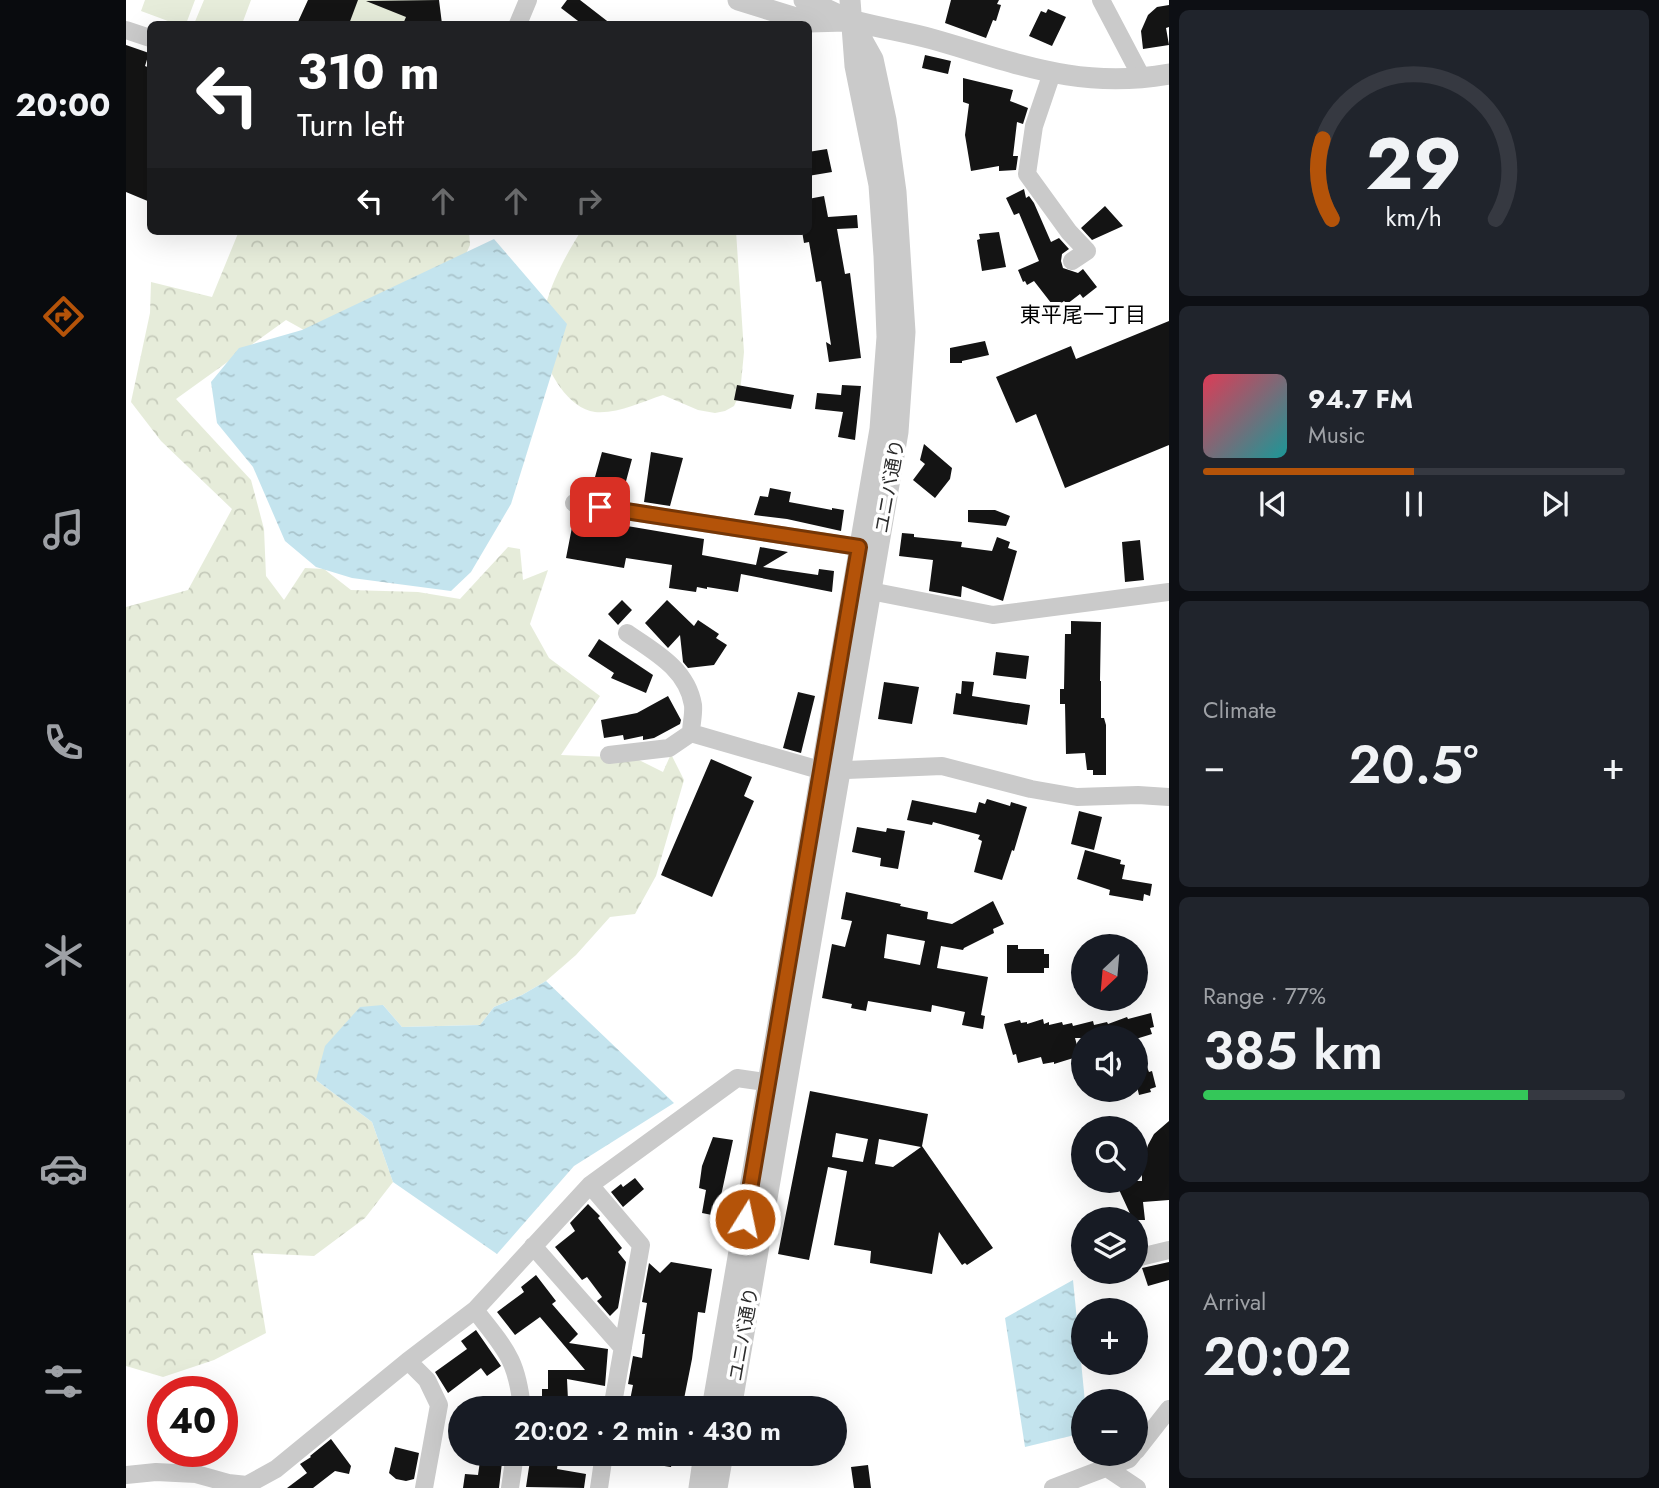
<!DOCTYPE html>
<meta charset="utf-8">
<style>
:root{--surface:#171b24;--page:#20242c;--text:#f1f3f6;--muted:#9ea1a6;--line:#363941;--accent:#b45309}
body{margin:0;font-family:Jost,"Noto Sans JP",sans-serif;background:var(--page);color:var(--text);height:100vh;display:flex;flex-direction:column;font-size:26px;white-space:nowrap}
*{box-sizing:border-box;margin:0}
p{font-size:23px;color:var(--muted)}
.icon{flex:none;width:38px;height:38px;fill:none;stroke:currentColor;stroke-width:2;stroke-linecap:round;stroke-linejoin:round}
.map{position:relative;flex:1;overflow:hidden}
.side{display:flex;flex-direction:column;gap:10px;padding:10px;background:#0d0f14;width:490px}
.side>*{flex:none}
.top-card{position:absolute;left:21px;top:21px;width:665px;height:214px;border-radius:10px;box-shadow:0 7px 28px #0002;background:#202124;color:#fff;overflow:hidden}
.needle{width:46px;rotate:206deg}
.tools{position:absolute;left:945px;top:934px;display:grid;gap:14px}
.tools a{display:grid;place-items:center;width:77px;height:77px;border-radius:50%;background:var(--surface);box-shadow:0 7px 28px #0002;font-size:35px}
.speed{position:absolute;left:21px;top:1376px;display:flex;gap:14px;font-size:35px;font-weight:700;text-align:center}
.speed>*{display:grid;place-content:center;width:91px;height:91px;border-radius:50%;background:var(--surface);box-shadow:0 7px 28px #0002;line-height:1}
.speed .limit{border:10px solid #d22;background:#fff;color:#111}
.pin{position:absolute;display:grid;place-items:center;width:60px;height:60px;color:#fff;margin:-30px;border-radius:14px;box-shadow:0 4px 10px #0006}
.me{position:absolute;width:77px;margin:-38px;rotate:10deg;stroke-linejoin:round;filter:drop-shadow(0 0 5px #0008)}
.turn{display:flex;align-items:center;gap:24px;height:147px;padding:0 35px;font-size:32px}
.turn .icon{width:91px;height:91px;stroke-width:2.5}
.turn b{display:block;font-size:49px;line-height:60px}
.lanes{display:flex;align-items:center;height:66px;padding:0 35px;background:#0003;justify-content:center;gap:35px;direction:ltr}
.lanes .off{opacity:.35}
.big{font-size:52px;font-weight:600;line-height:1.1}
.side .card{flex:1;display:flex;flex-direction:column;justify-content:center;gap:10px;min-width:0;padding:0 24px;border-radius:10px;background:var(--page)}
.side .dial{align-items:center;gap:0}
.dial svg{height:182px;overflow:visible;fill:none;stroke:var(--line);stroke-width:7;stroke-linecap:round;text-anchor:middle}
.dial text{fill:var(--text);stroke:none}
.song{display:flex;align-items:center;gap:21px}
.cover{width:84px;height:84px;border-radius:10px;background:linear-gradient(135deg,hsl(350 70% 55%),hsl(180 70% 35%))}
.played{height:7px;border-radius:4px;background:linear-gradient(90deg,var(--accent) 50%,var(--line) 50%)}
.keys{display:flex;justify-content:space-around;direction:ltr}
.heat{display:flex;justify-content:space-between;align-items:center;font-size:38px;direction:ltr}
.charge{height:10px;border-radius:5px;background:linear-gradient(90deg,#34c759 77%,var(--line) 0)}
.trip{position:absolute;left:322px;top:1396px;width:399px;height:70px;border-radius:35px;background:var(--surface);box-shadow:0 7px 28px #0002;font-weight:600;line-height:70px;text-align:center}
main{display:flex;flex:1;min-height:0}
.menu{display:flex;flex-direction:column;width:126px;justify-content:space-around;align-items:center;background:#090b0e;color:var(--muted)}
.menu .icon{width:49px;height:49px}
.menu .current{color:var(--accent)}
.menu b{font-size:32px;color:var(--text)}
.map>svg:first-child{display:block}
.forest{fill:url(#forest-crowns)}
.pitch{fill:#e6ecda}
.water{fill:url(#water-ripples)}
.building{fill:#141414;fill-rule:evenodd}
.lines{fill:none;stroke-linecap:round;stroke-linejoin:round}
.minor{stroke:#cacaca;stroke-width:18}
.tertiary{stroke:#cacaca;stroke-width:21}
.route-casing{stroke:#753606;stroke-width:18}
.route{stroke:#b45309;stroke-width:12}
.labels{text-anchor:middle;stroke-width:7;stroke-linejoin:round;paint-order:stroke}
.street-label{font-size:19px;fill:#2d2d2d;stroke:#fff}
.neighbourhood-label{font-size:21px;fill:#000;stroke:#fff}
</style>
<main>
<nav class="menu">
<b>20:00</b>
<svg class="icon current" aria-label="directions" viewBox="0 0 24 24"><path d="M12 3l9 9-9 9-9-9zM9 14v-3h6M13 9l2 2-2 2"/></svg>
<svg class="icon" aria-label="music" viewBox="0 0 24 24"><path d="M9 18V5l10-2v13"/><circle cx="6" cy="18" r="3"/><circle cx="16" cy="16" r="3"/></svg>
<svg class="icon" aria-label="phone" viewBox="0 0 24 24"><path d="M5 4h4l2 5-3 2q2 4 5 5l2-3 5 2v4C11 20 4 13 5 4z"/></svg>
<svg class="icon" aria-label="climate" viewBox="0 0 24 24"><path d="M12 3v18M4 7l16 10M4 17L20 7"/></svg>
<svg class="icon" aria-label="car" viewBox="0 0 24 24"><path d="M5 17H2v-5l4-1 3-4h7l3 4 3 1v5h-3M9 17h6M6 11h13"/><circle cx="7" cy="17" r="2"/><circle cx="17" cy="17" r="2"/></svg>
<svg class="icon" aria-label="filters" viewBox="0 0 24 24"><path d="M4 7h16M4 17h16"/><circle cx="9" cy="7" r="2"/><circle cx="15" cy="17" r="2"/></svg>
</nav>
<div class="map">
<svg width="1043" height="1488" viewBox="0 0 1043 1488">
<defs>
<pattern id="forest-crowns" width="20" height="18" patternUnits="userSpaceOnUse" patternTransform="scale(1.75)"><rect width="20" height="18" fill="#e6ecda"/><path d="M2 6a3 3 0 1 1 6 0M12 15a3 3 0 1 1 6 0" fill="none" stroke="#c6cbbb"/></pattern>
<pattern id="water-ripples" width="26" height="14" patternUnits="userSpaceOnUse" patternTransform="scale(1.75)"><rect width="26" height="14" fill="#c4e4ee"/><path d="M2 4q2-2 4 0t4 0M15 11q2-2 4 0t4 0" fill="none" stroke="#a9c4cc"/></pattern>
</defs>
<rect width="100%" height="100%" fill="#fff"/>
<!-- forest -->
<path class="forest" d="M113,231H343L344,245L308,325L230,359L160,320L50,399L125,480L138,529L140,576L158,600L179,568L198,569L225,590L292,592L334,599L382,547L394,549L397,580L422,570L404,624L423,658L474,696L435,755L509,758L537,772L545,754L558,780L530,876L509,914L484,917L450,955L420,981L396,995L368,1007L354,1025L276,1027L257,1005L190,1080L246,1122L267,1182L239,1218L188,1256L127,1253L140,1333L88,1360L37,1377L0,1366V607L62,590L106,509L35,441L5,402L24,313L25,282L86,297Z
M455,231H610L618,352L614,393L608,406L599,411L589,413L572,410L537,395C515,402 492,414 469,412C443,409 420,371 417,348C416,336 416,316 420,304C427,279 441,253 455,231Z"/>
<!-- pitch -->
<path class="pitch" d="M19,0H69L60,24H50L15,11Z
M78,0H125L116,24H68Z
M182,0H312L316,24H171Z"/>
<!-- water -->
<path class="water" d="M368,239L441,324L385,504L345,572L325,591L226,578L190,567L159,541L127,467L91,423L85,382L113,348L176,330Z
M420,981L548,1103L448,1166L371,1254L267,1182L246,1122L190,1080L199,1046L234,1007L257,1005L276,1027L354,1025L368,1007L396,995Z
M947,1280L959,1402L957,1433L899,1447L879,1318Z"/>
<!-- building -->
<path class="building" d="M182,0H232L223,24H171Z
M313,0L316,24H277L280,17L240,1Z
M441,0H454L485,24H456L435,8Z
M825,0H873L871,4L875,5L870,21L867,20L860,38L819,23Z
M1043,5V27L1040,28L1043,45L1017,49L1015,31L1022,15L1031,7Z
M922,9L940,17L926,46L903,36L915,11L920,13Z
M0,45L23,53L19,66L24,68V202L0,192Z
M799,55L825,61L822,74L796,68Z
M837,78L887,90L884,101L902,108L897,124L891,122L887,156H892L890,170L873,171V166L845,171L839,135L843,104L837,102Z
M701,149L706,172L682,176V152Z
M898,189L900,198L903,196L908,203L925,242L933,238L943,249L936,254L935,261L937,268L952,273L957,269L971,287L957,298L954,294L941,304L938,301L929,308L908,281L901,285L899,281L897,282L892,270L913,261L893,213L888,215L880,198Z
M698,196L702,217L731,215L732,228L711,229L719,274L724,273L735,358L703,362L700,342L705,345L695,281L690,282L683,242L678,243L676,231H682V199Z
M979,206L997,226L966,240L955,228Z
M873,232L880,267L856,271L851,240L854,239L853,234Z
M1043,321V445L939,488L910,414L890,423L870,377L945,346L950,359Z
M859,341L863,355L836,361V363H824V348Z
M611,385L668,395L665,409L608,400Z
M716,385L735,386L729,440L712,437L717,412L689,409L691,393L715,395Z
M798,444L826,468L824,479L809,498L787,480L799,464L794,460Z
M476,452L506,459L499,485L469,477Z
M525,452L557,458L544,506L518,502Z
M644,488L665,492L663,502L706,510V508L718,510L715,531L661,519L628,515L634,496L642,497Z
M842,510H869L884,516L880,526L842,522Z
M448,517L578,539L576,555L630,565L634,547L662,552L637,567L692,575L693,569L708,571L706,592L615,574L612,592L581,587V589L571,587L570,592L543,588L546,565L500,558L498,568L440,558Z
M776,533L788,534V537L836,542L835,547L866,551L871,537L884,542L882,548L891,551L877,601L836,586L835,597L803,591L807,560L773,556Z
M1014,540L1018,580L999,582L996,542Z
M496,600L506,610L492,625L482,614Z
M541,600L568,626L572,620L593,634L590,638L601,645L588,665L562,668L557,662L554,635L542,648L519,623Z
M945,621L975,622L974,681H975V718H978L980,725V775H967V770H961L959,753L940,754L939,704H934V689H938L939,634H945Z
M473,639L527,675L520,693L485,678L488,673L462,656Z
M870,652L903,656L900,679L867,675Z
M836,681L848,682L846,696L904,705L901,725L827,714L830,693L835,694Z
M758,682L793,687L786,724L752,719Z
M672,692L689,696L675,753L657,748Z
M542,696L555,720L554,724L528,738L517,740V736L498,740L497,735L478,738L475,720L511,713Z
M585,759L626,777L618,796L628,801L586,897L535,875Z
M861,799L884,806L885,802L901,807L888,851L886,850L876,880L848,872L856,841L852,839L854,835L807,822L806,825L781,820L786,800L850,813L853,802L859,804Z
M953,811L976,817L968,850L945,844Z
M731,827L760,832L761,828L779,831L772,869L754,866L755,858L726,852Z
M959,850L995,860L994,864L999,865L996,879L1026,884L1024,896L1018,894L1017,901L983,895L984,890L951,879Z
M720,892L775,904L774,906L802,912L801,919L826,924L867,901L878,924L867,929L868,933L838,948L837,950L815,946L811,968L862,977L855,1015L859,1016L857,1029L836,1025L839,1012L806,1005L805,1012L742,1001L740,1011L725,1008L726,1004L696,998L706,944L719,947L726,921L715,919ZM761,934L799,941L794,965L758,958Z
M881,945H892V949H918V954H923V968H918V973H881Z
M1025,1013L1028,1027L1024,1028L1026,1034L1013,1038H994L992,1032L970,1038H949L954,1056L928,1064V1062L917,1064L915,1057L892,1063L890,1054L887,1055L878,1024L894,1020L895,1023L901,1022V1024L917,1019L918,1024L923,1022V1025L936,1022L937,1025L946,1023L947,1026L967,1021L968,1025L981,1022L982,1024L1001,1017L1002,1019Z
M1010,1039L1023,1072L1026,1071L1030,1087L1024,1089L1025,1092L1013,1095L1010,1082Z
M684,1091L802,1114L796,1146L867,1248L841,1265L839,1263L836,1265L813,1232L806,1274L744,1263L745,1251L708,1245L721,1171L702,1167L683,1260L652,1254ZM710,1133L742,1139L737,1162L706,1157ZM753,1139L795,1147L767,1167L749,1164Z
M1043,1121V1200L1017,1202L1019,1220H1007L989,1181H1016V1164L1022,1145L1028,1134Z
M587,1137L607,1140L593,1205L598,1206L596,1217L576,1213L580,1190L573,1188L576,1166Z
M509,1178L518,1189L497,1207L485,1192L495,1184L497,1187Z
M462,1204L474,1216L472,1218L496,1248L492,1252L500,1262L492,1308L484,1316L471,1301L476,1297L461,1277L456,1280L429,1247L449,1231L444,1223Z
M545,1262L586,1269L579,1313L572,1312L566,1359L556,1409H518L520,1403L504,1400L507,1385L502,1384L507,1356L516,1358L519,1334H516L521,1303L516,1302L523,1263L534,1273Z
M1043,1262V1280L1022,1286L1016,1268Z
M410,1275L430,1301L426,1304L452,1334L443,1343L482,1349L479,1386L441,1379L442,1400H416V1389H422V1370H459L414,1317L389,1335L371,1312L398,1292L395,1287Z
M350,1330L375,1366L361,1376L355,1368L322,1393L309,1372L341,1349L335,1341Z
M205,1439L225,1466L223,1474L209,1471L187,1488H161L181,1473L174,1464L185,1457L184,1456Z
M269,1447L293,1453L288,1479L280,1481L270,1479L263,1473Z
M355,1454H377L373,1488H337L339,1474L352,1475Z
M405,1454H433L431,1469L460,1474L458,1488L400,1487Z
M506,1454H548L545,1467L505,1461Z
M742,1465L745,1488H728L725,1467Z"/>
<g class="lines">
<!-- minor -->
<path class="minor" d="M975,0L1016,78
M392,24L402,0
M0,30L24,38
M926,73L908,126L901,174L943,232L961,251L946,261
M448,503L745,549
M734,589L867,615L1043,592
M501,633C529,652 561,669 567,705C568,714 565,725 565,733
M483,755L543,748L565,733L697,771L816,766L905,789L951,797L1012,795L1043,797
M464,1185L515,1245L486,1409
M407,1246L497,1348
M1010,1258L1043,1250
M349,1310C379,1349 391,1358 396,1409
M282,1361L301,1380L313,1405L298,1488
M1010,1451L1043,1409
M981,1468L1011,1488
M0,1475L30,1472L70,1474L102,1483L121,1485L150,1469L282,1361L349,1310L464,1185L611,1078L653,1084
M384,1488L389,1454
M473,1488L478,1454
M927,1488L1003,1459L1007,1454"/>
<!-- tertiary -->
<path class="tertiary" d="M612,0L683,22L720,21
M678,0C695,5 711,16 728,21C754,28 781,32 806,39C891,63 953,90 1043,74
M586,1409L754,429L761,337L758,256L753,185L729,66L724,0
M605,1409L772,432L779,332L770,192L760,120L747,59L728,25
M573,1488L578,1454
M591,1488L597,1454"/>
</g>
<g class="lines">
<defs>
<path id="route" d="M474,507L733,547L619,1219"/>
</defs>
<!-- route casing -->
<use href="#route" class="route-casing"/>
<!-- route -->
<use href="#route" class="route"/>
</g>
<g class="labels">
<!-- street labels -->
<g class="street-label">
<text transform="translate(763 486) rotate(-80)" y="7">ユニバ通り</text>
<text transform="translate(617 1334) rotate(-80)" y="7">ユニバ通り</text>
</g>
<!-- neighbourhood labels -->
<g class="neighbourhood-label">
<text x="957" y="322">東平尾一丁目</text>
</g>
</g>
</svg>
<div class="tools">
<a><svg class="needle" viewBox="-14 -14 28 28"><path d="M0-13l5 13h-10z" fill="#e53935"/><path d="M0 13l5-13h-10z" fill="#9ea1a6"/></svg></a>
<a><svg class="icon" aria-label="sound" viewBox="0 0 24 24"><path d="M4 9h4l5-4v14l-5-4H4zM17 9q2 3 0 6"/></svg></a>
<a><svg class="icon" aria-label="search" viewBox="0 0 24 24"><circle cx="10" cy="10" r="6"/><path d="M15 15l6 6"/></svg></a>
<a><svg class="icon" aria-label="layers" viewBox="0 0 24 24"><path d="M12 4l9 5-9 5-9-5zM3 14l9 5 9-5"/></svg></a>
<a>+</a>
<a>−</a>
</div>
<div class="speed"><div class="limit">40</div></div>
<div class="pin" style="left:474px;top:507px;background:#d93025"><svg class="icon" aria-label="arrive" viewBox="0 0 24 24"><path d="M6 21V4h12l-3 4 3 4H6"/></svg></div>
<svg class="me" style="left:619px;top:1219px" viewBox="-20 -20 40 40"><circle r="17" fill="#b45309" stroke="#fff" stroke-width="3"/><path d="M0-11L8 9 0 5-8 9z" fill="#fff"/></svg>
<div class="trip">20:02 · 2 min · 430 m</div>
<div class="top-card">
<div class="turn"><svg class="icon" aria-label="left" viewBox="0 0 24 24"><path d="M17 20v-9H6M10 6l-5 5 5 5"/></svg><div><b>310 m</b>Turn left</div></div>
<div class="lanes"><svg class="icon" aria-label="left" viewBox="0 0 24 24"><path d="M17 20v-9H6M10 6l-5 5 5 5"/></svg><svg class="icon off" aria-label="ahead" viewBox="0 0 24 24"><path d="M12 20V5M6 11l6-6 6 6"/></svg><svg class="icon off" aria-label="ahead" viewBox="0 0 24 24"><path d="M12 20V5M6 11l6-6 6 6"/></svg><svg class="icon off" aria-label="right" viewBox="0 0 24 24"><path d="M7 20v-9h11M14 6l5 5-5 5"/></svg></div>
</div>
</div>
<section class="side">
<div class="card dial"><svg viewBox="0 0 100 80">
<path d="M14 69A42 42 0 1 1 86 69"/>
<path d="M14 69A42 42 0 0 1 10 34" stroke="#b45309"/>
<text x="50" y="56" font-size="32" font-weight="700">29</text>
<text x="50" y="72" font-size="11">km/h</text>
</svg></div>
<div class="card">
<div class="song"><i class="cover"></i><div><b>94.7 FM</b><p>Music</p></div></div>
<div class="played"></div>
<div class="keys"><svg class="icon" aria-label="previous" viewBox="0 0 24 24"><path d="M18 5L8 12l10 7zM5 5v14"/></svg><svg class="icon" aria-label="pause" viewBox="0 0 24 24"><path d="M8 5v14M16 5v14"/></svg><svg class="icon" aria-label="next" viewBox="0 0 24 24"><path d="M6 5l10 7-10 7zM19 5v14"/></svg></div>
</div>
<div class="card"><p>Climate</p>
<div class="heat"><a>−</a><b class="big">20.5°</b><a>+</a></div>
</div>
<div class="card"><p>Range · 77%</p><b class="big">385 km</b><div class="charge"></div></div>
<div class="card"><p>Arrival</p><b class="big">20:02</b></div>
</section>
</main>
